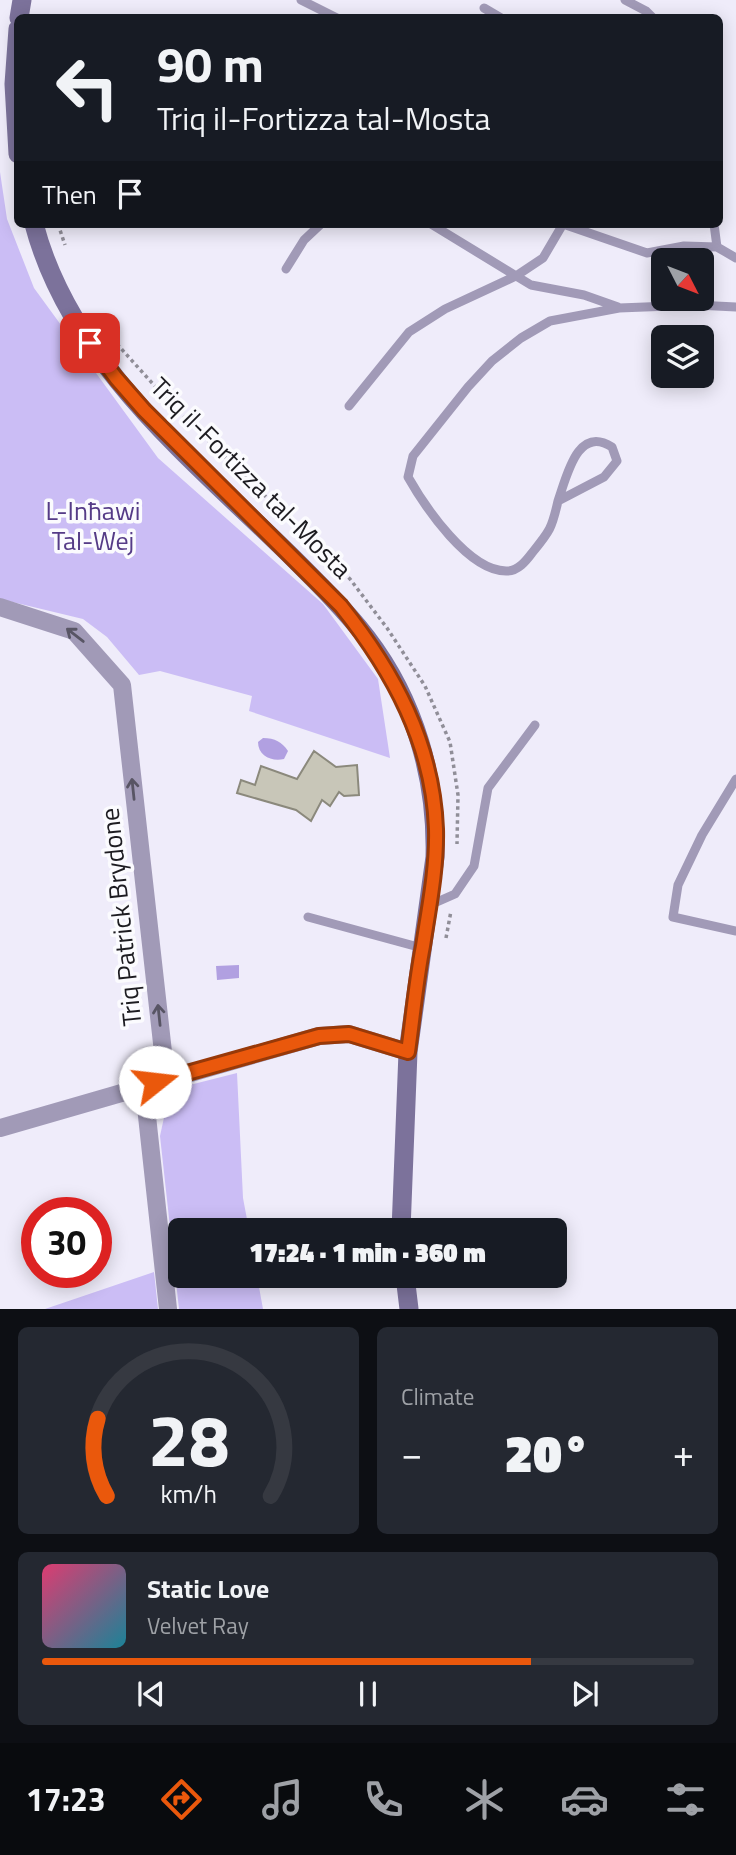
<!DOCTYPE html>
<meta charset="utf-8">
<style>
:root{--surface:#171b24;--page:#242831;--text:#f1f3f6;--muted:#9ea1a6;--line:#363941;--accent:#ea580c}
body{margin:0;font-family:"Titillium Web",sans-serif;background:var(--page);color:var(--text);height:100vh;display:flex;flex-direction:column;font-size:26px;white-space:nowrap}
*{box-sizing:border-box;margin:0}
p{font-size:23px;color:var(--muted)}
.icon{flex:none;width:38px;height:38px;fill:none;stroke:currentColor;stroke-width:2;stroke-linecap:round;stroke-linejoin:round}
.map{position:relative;height:1309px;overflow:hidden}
.panel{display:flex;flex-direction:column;gap:18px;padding:18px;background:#0d0f14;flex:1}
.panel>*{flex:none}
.guide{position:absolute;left:14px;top:14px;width:709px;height:214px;border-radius:10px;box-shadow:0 4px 18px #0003;background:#171b24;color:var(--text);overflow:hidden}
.needle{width:46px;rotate:132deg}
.buttons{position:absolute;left:651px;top:248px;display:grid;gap:14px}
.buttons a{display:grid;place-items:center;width:63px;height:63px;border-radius:10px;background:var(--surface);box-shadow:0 4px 18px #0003;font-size:35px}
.speed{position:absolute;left:21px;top:1197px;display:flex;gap:14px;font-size:35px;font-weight:700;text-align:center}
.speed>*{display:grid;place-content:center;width:91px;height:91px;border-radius:50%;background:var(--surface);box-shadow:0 4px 18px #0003;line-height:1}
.speed .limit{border:10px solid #d22;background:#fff;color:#111}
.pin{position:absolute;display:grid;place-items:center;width:60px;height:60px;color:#fff;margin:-30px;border-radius:14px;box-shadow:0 4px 10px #0006}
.me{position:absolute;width:77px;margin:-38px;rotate:74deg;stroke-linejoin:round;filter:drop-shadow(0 0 5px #0008)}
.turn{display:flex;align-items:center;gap:24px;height:147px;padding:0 28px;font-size:32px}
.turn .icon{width:91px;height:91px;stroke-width:2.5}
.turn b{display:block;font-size:49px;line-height:60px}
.then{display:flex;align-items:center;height:66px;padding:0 28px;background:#0003;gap:14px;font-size:26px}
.big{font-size:52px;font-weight:800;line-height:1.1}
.panel .card{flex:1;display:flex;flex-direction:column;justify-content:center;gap:10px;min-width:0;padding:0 24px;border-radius:10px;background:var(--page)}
.panel .dial{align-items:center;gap:0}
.dial svg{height:182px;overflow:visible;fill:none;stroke:var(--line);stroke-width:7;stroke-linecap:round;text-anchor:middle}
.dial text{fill:var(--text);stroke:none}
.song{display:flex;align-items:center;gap:21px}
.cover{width:84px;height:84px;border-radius:10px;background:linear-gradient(135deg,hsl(340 70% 55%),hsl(190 70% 35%))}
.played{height:7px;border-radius:4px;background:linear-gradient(90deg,var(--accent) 75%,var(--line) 75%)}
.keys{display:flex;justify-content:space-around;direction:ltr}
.heat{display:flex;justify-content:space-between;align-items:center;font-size:38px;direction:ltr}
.panel .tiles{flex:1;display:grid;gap:18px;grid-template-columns:1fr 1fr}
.card:last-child{grid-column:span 2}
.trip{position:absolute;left:168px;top:1218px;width:399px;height:70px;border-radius:10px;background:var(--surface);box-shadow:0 4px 18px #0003;font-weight:800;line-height:70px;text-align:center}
.dock{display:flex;height:112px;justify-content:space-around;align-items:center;background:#090b0e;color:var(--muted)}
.dock .icon{width:49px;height:49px}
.dock .selected{color:var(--accent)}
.dock b{font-size:32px;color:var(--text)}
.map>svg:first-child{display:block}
.green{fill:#cbbdf5}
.water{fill:#b1a0e1}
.building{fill:#c8c6b8;stroke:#8b897c;stroke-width:2}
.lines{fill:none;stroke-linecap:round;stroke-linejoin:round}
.path{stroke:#908e98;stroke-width:3.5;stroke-dasharray:3.5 3.5;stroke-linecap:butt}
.service{stroke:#a19ab7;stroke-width:9}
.minor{stroke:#a19ab7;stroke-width:18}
.secondary{stroke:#7c729b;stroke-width:19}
.oneway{stroke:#585564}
.route-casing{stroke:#983908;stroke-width:18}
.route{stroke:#ea580c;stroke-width:12}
.labels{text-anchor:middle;stroke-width:7;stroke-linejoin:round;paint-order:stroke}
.street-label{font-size:26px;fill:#1d1c21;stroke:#fbfbfe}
.park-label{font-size:26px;fill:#553b87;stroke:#fbfbfe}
</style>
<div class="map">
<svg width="736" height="1309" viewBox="0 0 736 1309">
<rect width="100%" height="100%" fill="#efecfa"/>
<!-- green -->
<path class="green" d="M0,172L7,219L34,288L158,458L323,604L378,679L390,758L249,711L252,696L160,671L139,675L107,637L83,619L0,599Z
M237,1073L243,1198L249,1230H180V1276H257L263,1309H179L160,1136L170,1090Z
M154,1272L158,1309H45Z"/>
<!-- water -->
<path class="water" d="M263,738C275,738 282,742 288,751L284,759C272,762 258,756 258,742Z
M239,965V978L217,980L216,966Z"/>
<!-- building -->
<path class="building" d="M314,751L336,767L357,765L359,795L344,796L339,792L330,806L322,800L311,821L296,810L237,793L241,780L255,785L261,766L297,779Z"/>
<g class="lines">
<!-- path -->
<path class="path" d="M58,224L65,245
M117,344L171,404L350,579L387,628L425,686L450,742L458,795L457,844
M446,938L451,911"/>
<!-- service -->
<path class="service" d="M301,0L337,18
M625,0L646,11L653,18
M484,8L501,18
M431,224L531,285L584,295L618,307
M563,224L647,253L684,246L717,247L736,258
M714,224L717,247
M286,269L304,240L321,224
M349,406L409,332L445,309L516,276L543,258L563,224
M558,501C567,476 577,425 612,447L617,461L604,477L558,501C552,528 550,531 532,553C526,561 518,571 507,571C469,572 425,507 408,477L413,456L468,387L492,361L521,338L550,321L619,308L696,305L736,307
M736,779L702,835L678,885L673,917L736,931
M430,905L455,894L474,866L488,788L535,725
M308,917L422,948"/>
<!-- minor -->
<path class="minor" d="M0,607L74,631L122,685L163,1052L146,1107L168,1309
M0,1128L319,1036L349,1034L408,1052"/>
<!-- secondary -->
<path class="secondary" d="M19,18L22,0
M18,29L14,84L18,154
M34,224C71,365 196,462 295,560C320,585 345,610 367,638C415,701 437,779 435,857L408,1052L401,1230
M405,1276L409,1309"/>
</g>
<!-- one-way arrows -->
<defs><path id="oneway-shaft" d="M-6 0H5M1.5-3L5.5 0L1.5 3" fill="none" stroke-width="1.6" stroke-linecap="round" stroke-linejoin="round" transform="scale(1.75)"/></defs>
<g class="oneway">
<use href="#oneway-shaft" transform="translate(75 635) rotate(-142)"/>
<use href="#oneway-shaft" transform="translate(133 789) rotate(-96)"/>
<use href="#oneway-shaft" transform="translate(159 1015) rotate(-96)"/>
</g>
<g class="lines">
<defs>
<path id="route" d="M90,343L116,378L144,410L341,606C393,671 433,744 436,829C437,868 429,907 423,946C416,981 413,1017 408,1052L349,1034L319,1036L155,1082"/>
</defs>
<!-- route casing -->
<use href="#route" class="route-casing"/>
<!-- route -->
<use href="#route" class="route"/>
</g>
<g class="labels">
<!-- street labels -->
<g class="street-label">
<text transform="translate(251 478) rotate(45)" y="9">Triq il-Fortizza tal-Mosta</text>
<text transform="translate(121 917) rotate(-96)" y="9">Triq Patrick Brydone</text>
</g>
<!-- park labels -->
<g class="park-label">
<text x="93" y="520">L-Inħawi<tspan x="93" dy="30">Tal-Wej</tspan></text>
</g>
</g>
</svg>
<div class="buttons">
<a><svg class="needle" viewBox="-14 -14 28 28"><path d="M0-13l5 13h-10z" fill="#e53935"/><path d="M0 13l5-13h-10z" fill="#9ea1a6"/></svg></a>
<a><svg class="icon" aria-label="layers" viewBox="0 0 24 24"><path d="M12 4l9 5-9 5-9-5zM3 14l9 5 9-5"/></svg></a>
</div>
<div class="speed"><div class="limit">30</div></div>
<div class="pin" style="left:90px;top:343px;background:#d93025"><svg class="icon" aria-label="arrive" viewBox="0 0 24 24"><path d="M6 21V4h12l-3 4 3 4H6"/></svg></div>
<svg class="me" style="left:155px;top:1082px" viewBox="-20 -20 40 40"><circle r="19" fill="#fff"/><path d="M0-13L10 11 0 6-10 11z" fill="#ea580c"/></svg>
<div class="trip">17:24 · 1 min · 360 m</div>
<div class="guide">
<div class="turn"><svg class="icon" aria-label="left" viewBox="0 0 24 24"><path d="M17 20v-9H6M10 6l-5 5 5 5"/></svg><div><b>90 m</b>Triq il-Fortizza tal-Mosta</div></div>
<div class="then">Then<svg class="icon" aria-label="arrive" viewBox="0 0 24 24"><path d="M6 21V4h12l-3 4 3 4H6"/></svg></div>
</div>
</div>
<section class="panel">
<div class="tiles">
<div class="card dial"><svg viewBox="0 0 100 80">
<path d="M14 69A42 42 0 1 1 86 69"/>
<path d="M14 69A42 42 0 0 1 10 35" stroke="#ea580c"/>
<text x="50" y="56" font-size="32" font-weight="700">28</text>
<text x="50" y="72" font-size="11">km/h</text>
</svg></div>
<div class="card"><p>Climate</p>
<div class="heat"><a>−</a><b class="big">20°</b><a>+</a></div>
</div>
<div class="card">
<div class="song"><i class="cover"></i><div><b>Static Love</b><p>Velvet Ray</p></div></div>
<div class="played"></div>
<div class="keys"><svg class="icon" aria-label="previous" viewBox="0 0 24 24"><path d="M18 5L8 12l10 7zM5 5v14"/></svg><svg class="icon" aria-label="pause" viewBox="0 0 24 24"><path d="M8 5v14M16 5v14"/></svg><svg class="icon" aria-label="next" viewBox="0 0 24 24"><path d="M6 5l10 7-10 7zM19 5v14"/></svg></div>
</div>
</div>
</section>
<nav class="dock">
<b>17:23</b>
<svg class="icon selected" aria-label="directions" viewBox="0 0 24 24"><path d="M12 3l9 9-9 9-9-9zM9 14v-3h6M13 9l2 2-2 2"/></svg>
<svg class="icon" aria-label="music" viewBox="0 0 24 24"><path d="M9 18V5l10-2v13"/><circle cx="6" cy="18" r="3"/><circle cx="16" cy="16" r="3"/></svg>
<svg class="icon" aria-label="phone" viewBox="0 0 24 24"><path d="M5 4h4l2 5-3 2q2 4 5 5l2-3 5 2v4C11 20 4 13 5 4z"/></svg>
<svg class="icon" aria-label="climate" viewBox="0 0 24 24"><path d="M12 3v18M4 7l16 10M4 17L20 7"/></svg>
<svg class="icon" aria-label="car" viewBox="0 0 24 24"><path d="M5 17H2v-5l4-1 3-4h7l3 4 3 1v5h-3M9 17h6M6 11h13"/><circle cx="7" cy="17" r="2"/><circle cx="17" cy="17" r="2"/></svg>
<svg class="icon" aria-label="filters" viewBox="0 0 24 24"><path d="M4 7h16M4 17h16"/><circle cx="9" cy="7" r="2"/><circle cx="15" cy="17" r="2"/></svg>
</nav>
